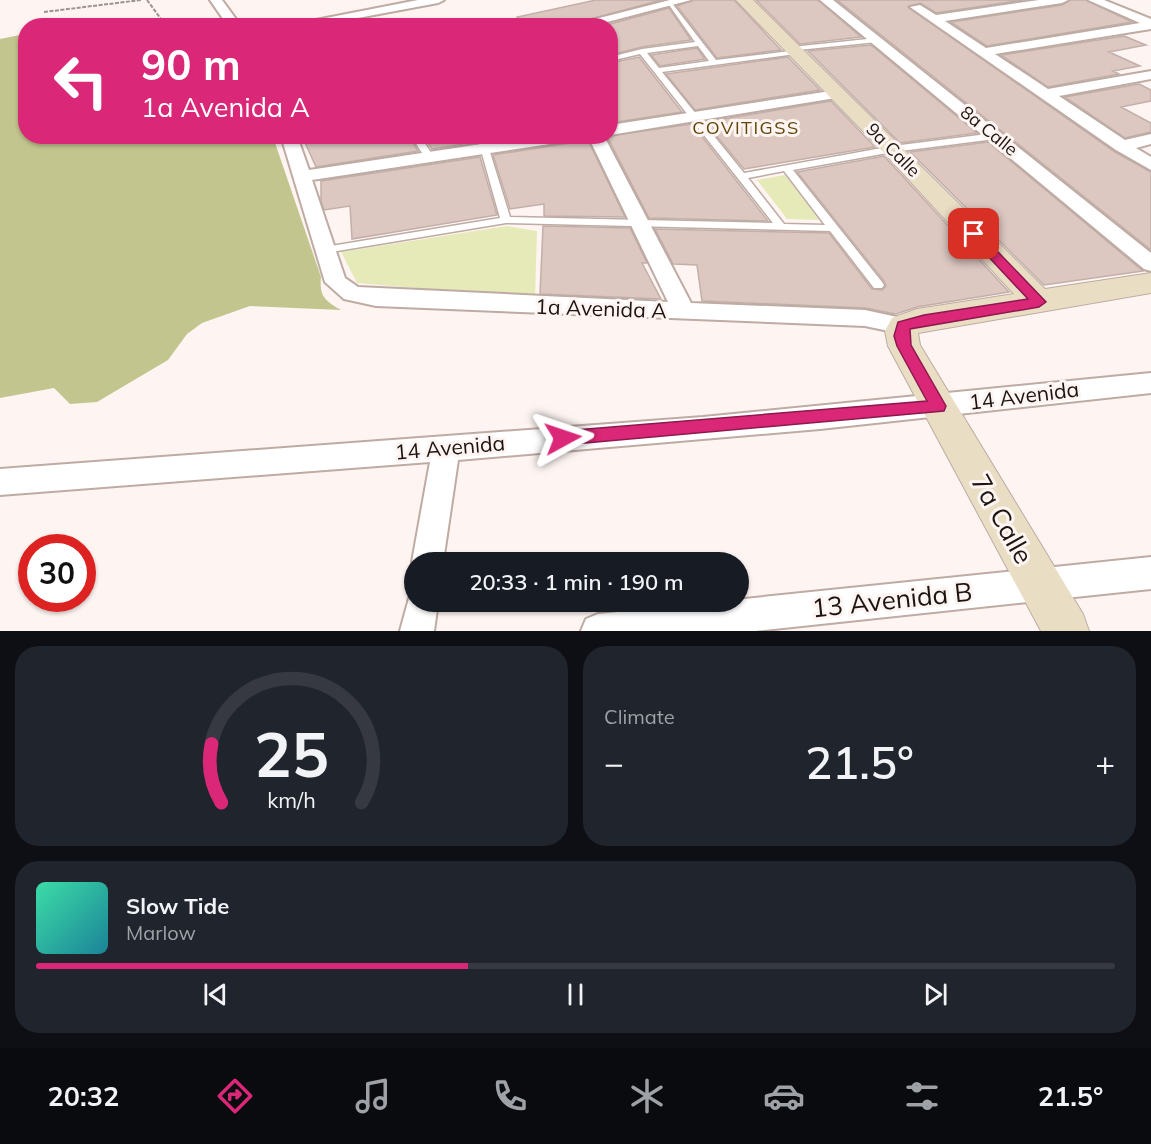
<!DOCTYPE html>
<meta charset="utf-8">
<style>
:root{--surface:#171b24;--page:#20242c;--text:#f1f3f6;--muted:#9ea1a6;--line:#363941;--accent:#db2777}
body{margin:0;font-family:Mulish,sans-serif;background:var(--page);color:var(--text);height:100vh;display:flex;flex-direction:column;font-size:22px;white-space:nowrap}
*{box-sizing:border-box;margin:0}
p{font-size:20px;color:var(--muted)}
.icon{flex:none;width:33px;height:33px;fill:none;stroke:currentColor;stroke-width:2;stroke-linecap:round;stroke-linejoin:round}
.map{position:relative;height:631px;overflow:hidden}
.drawer{display:flex;flex-direction:column;gap:15px;padding:15px;background:#0d0f14;flex:1}
.drawer>*{flex:none}
.guide{position:absolute;left:18px;top:18px;width:600px;height:126px;border-radius:24px;box-shadow:0 2px 4px #0004;background:#db2777;color:#fff;overflow:hidden}
.speed{position:absolute;left:18px;top:534px;display:flex;gap:12px;font-size:30px;font-weight:700;text-align:center}
.speed>*{display:grid;place-content:center;width:78px;height:78px;border-radius:50%;background:var(--surface);box-shadow:0 2px 4px #0004;line-height:1}
.speed .limit{border:9px solid #d22;background:#fff;color:#111}
.pin{position:absolute;display:grid;place-items:center;width:51px;height:51px;color:#fff;margin:-26px;border-radius:12px;box-shadow:0 3px 9px #0006}
.me{position:absolute;width:66px;margin:-33px;rotate:85deg;stroke-linejoin:round;filter:drop-shadow(0 0 4px #0008)}
.turn{display:flex;align-items:center;gap:21px;height:126px;padding:0 24px;font-size:27px}
.turn .icon{width:78px;height:78px;stroke-width:2.5}
.turn b{display:block;font-size:42px;line-height:51px}
.big{font-size:45px;font-weight:600;line-height:1.1}
.drawer .card{flex:1;display:flex;flex-direction:column;justify-content:center;gap:9px;min-width:0;padding:0 21px;border-radius:24px;background:var(--page)}
.drawer .dial{align-items:center;gap:0}
.dial svg{height:156px;overflow:visible;fill:none;stroke:var(--line);stroke-width:7;stroke-linecap:round;text-anchor:middle}
.dial text{fill:var(--text);stroke:none}
.song{display:flex;align-items:center;gap:18px}
.cover{width:72px;height:72px;border-radius:9px;background:linear-gradient(135deg,hsl(160 70% 55%),hsl(190 70% 35%))}
.played{height:6px;border-radius:3px;background:linear-gradient(90deg,var(--accent) 40%,var(--line) 40%)}
.keys{display:flex;justify-content:space-around;direction:ltr}
.heat{display:flex;justify-content:space-between;align-items:center;font-size:33px;direction:ltr}
.drawer .tiles{flex:1;display:grid;gap:15px;grid-template-columns:1fr 1fr}
.card:last-child{grid-column:span 2}
.trip{position:absolute;left:404px;top:552px;width:345px;height:60px;border-radius:30px;background:var(--surface);box-shadow:0 2px 4px #0004;font-weight:600;line-height:60px;text-align:center}
.tab-bar{display:flex;height:96px;justify-content:space-around;align-items:center;background:#090b0e;color:var(--muted)}
.tab-bar .icon{width:42px;height:42px}
.tab-bar .selected{color:var(--accent)}
.tab-bar b{font-size:27px;color:var(--text)}
.map>svg:first-child{display:block}
.green{fill:#e6e9b8}
.forest{fill:#c2c58e}
.building{fill:#dcc7c1;stroke:#c3afa9;stroke-width:1.5}
.lines{fill:none;stroke-linecap:round;stroke-linejoin:round}
.lane-casing{stroke:#beaba3;stroke-width:3}
.street-casing{stroke:#beaba3;stroke-width:4}
.secondary-casing{stroke:#beaba3;stroke-width:2}
.path{stroke:#9b9390;stroke-width:2;stroke-dasharray:4 1.5;stroke-linecap:butt}
.lane{fill:#fff;fill-rule:evenodd}
.street{fill:#fff;fill-rule:evenodd}
.secondary{fill:#e9ddc4;fill-rule:evenodd}
.route{fill:#db2777;stroke:#8e194d;stroke-width:1.5}
.labels{text-anchor:middle;stroke-width:6;stroke-linejoin:round;paint-order:stroke}
.far-neighbourhood-label{font-size:18px;letter-spacing:1.5px;fill:#604408;stroke:#fef5f2}
.far-street-label{font-size:18px;fill:#1b1411;stroke:#fef5f2}
.street-label{font-size:21px;fill:#1b1411;stroke:#fef5f2}
.near-street-label{font-size:26px;fill:#1b1411;stroke:#fef5f2}
</style>
<div class="map">
<svg width="1151" height="631" viewBox="0 0 1151 631">
<rect width="100%" height="100%" fill="#fef5f2"/>
<!-- green -->
<path class="green" d="M785,175L819,220L787,219L757,180Z
M507,226L537,231L535,298L357,283L341,252Z"/>
<!-- forest -->
<path class="forest" d="M25,34L26,136L273,137L321,277C319,296 325,301 341,310L250,306L202,323L187,334L168,360L97,402L70,404L54,388L0,398V39Z"/>
<!-- building -->
<path class="building" d="M596,0H661L566,26H518L517,17Z
M693,0H734L781,50L717,58L677,6Z
M756,0H818L861,37L800,44Z
M837,0H1023L936,13L920,3L908,7L1115,152L1151,172V250Z
M1070,0H1086L1132,22L987,46L951,22L1062,5Z
M669,8L691,40L642,47L610,55V26H603Z
M1124,36L1146,45L1109,52L1140,66L1113,71L1119,74L1048,87L1001,55Z
M871,45L977,133L900,143L808,51Z
M697,48L705,59L660,66L651,55Z
M639,57L682,112L610,123V63Z
M788,57L820,90L695,110L666,74Z
M1139,84L1151,90V101L1121,107L1151,123V132L1125,138L1065,97Z
M831,101L875,147L744,169L705,122Z
M692,124L768,221L649,218L607,136Z
M302,136H409L418,151L316,167Z
M423,136H475L476,142L432,149Z
M580,136H586L625,217L544,216V204L510,209L493,155L570,143Z
M988,142L1143,271L1044,285L910,152Z
M884,156L1009,292L917,307L896,314L865,308L702,301L697,265L673,264L655,229L829,233L872,289L882,290L886,286L884,281L797,172Z
M480,157L497,215L352,239L350,206L324,210L321,201V181Z
M543,226L630,228L647,263H642L661,299L540,294Z"/>
<g class="lines">
<defs>
<path id="lane" d="M667,2H671L716,60L790,51L788,49L792,47L877,38L880,40L877,42L798,50L800,52L796,54L662,72L744,173L893,146L995,133L999,136L995,139L893,152L793,170L882,282L884,285L882,288H874L830,231L506,223L325,253L321,252L320,250L321,248L325,247L500,218L477,136H485L510,217L773,223L640,54L610,61V57L642,49L695,42ZM698,46L709,61L659,68L647,53ZM784,171L825,225L784,224L748,178Z
M411,136H420L434,157L432,159H426Z"/>
<path id="street" d="M210,0H222L241,26H228Z
M418,0H444L438,3L315,26H285Z
M670,0H691L592,26H568Z
M820,0H833L1151,253V271L1144,269Z
M1039,0H1068L1062,3L945,21L986,48L1140,23L1088,0H1104L1151,19V29L995,54L1048,89L1151,71V79L1059,96L1125,140L1151,134V144L1136,148L1151,157V170L1116,150L910,7L920,5L936,15Z
M837,90L844,94L842,97L610,135V125Z
M281,136H297L309,170L534,136H578L570,141L312,180L345,278L358,287L668,302L588,136H604L691,303L865,310L911,320L914,326L911,332L903,334L865,326L376,306L344,299L325,282Z
M1151,373V393L820,429L458,460L443,562H414V566L412,562L430,462L0,495V469L703,417Z
M1151,557V589L755,631H581L586,619L598,614Z
M414,589V602H438L434,631H400L411,591Z"/>
<path id="secondary" d="M736,0H753L1045,289L1151,273V293L918,333L920,345L1083,614L1089,631H1041L888,346L885,331L892,318L917,309L1014,294L885,154Z"/>
</defs>
<!-- lane casing -->
<use href="#lane" class="lane-casing"/>
<!-- street casing -->
<use href="#street" class="street-casing"/>
<!-- secondary casing -->
<use href="#secondary" class="secondary-casing"/>
<!-- path -->
<path class="path" d="M147,0L161,19
M44,12L141,0"/>
<!-- lane -->
<use href="#lane" class="lane"/>
<!-- street -->
<use href="#street" class="street"/>
<!-- secondary -->
<use href="#secondary" class="secondary"/>
</g>
<!-- route -->
<path class="route" d="M974,230L978,231L1046,302L1039,307L910,329L911,345L946,406L944,411L563,445L557,443L555,438L557,434L563,431L927,401L897,346L894,336L898,322L924,315L1028,299L970,237V231Z"/>
<g class="labels">
<!-- far-neighbourhood labels -->
<g class="far-neighbourhood-label">
<text x="746" y="134">COVITIGSS</text>
</g>
<!-- far-street labels -->
<g class="far-street-label">
<text transform="translate(989 131) rotate(39)" y="6">8a Calle</text>
<text transform="translate(893 150) rotate(45)" y="6">9a Calle</text>
</g>
<!-- street labels -->
<g class="street-label">
<text transform="translate(601 309) rotate(2)" y="7">1a Avenida A</text>
<text transform="translate(1024 396) rotate(-7)" y="7">14 Avenida</text>
<text transform="translate(450 448) rotate(-5)" y="7">14 Avenida</text>
</g>
<!-- near-street labels -->
<g class="near-street-label">
<text transform="translate(1002 519) rotate(61)" y="9">7a Calle</text>
<text transform="translate(892 600) rotate(-6)" y="9">13 Avenida B</text>
</g>
</g>
</svg>
<div class="speed"><div class="limit">30</div></div>
<div class="pin" style="left:974px;top:234px;background:#d93025"><svg class="icon" aria-label="arrive" viewBox="0 0 24 24"><path d="M6 21V4h12l-3 4 3 4H6"/></svg></div>
<svg class="me" style="left:563px;top:438px" viewBox="-20 -20 40 40"><path d="M0-17L14 15 0 8-14 15z" fill="#db2777" stroke="#fff" stroke-width="4"/></svg>
<div class="trip">20:33 · 1 min · 190 m</div>
<div class="guide">
<div class="turn"><svg class="icon" aria-label="left" viewBox="0 0 24 24"><path d="M17 20v-9H6M10 6l-5 5 5 5"/></svg><div><b>90 m</b>1a Avenida A</div></div>
</div>
</div>
<section class="drawer">
<div class="tiles">
<div class="card dial"><svg viewBox="0 0 100 80">
<path d="M14 69A42 42 0 1 1 86 69"/>
<path d="M14 69A42 42 0 0 1 9 39" stroke="#db2777"/>
<text x="50" y="56" font-size="32" font-weight="700">25</text>
<text x="50" y="72" font-size="11">km/h</text>
</svg></div>
<div class="card"><p>Climate</p>
<div class="heat"><a>−</a><b class="big">21.5°</b><a>+</a></div>
</div>
<div class="card">
<div class="song"><i class="cover"></i><div><b>Slow Tide</b><p>Marlow</p></div></div>
<div class="played"></div>
<div class="keys"><svg class="icon" aria-label="previous" viewBox="0 0 24 24"><path d="M18 5L8 12l10 7zM5 5v14"/></svg><svg class="icon" aria-label="pause" viewBox="0 0 24 24"><path d="M8 5v14M16 5v14"/></svg><svg class="icon" aria-label="next" viewBox="0 0 24 24"><path d="M6 5l10 7-10 7zM19 5v14"/></svg></div>
</div>
</div>
</section>
<nav class="tab-bar">
<b>20:32</b>
<svg class="icon selected" aria-label="directions" viewBox="0 0 24 24"><path d="M12 3l9 9-9 9-9-9zM9 14v-3h6M13 9l2 2-2 2"/></svg>
<svg class="icon" aria-label="music" viewBox="0 0 24 24"><path d="M9 18V5l10-2v13"/><circle cx="6" cy="18" r="3"/><circle cx="16" cy="16" r="3"/></svg>
<svg class="icon" aria-label="phone" viewBox="0 0 24 24"><path d="M5 4h4l2 5-3 2q2 4 5 5l2-3 5 2v4C11 20 4 13 5 4z"/></svg>
<svg class="icon" aria-label="climate" viewBox="0 0 24 24"><path d="M12 3v18M4 7l16 10M4 17L20 7"/></svg>
<svg class="icon" aria-label="car" viewBox="0 0 24 24"><path d="M5 17H2v-5l4-1 3-4h7l3 4 3 1v5h-3M9 17h6M6 11h13"/><circle cx="7" cy="17" r="2"/><circle cx="17" cy="17" r="2"/></svg>
<svg class="icon" aria-label="filters" viewBox="0 0 24 24"><path d="M4 7h16M4 17h16"/><circle cx="9" cy="7" r="2"/><circle cx="15" cy="17" r="2"/></svg>
<b>21.5°</b>
</nav>
